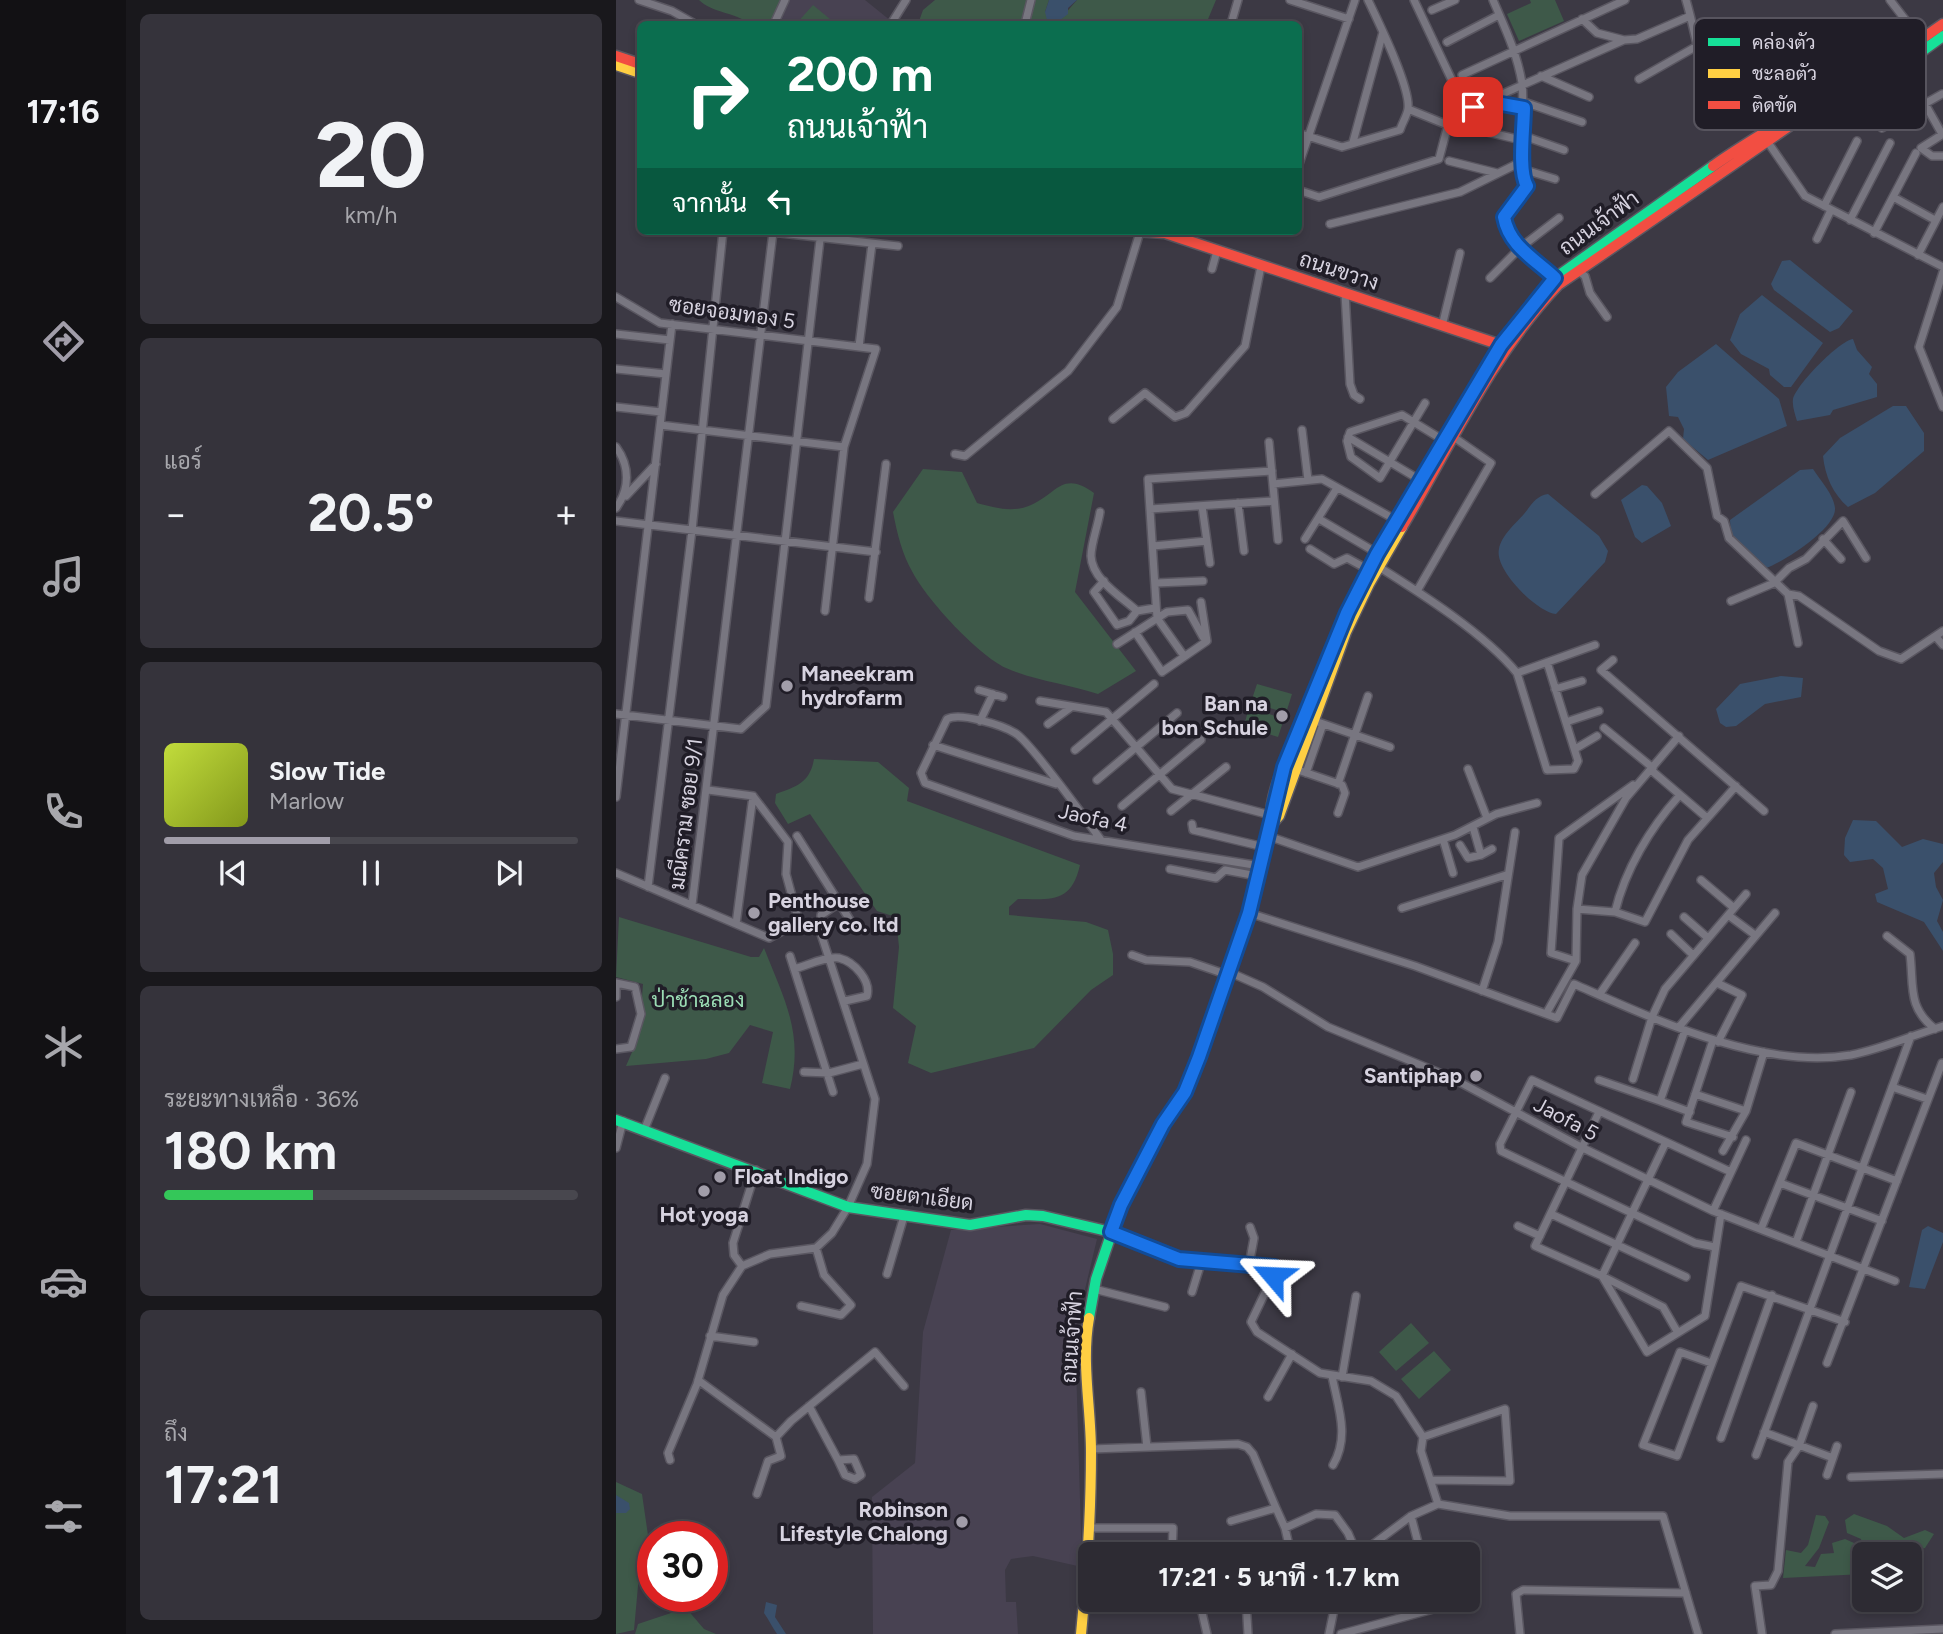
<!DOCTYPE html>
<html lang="th">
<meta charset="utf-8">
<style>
:root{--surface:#2d2b33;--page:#35333b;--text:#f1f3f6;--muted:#a7a7ac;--line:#48474e;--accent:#a19da9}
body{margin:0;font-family:Figtree,Sarabun,sans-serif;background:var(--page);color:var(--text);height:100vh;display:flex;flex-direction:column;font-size:26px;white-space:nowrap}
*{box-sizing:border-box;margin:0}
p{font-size:23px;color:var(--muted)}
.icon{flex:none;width:38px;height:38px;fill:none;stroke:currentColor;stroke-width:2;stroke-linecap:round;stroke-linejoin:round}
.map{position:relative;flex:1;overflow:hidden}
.sheet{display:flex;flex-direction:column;gap:14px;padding:14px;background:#19181c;width:490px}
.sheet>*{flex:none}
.top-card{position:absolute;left:21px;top:21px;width:665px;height:214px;border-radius:10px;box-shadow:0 4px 10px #0003,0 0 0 2px var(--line);background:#0b6e4f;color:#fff;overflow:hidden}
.fabs{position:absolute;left:1236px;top:1542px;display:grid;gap:14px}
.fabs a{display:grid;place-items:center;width:70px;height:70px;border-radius:10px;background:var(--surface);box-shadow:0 4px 10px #0003,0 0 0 2px var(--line);font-size:35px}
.speed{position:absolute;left:21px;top:1521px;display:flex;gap:14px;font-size:35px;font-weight:700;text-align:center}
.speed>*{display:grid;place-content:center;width:91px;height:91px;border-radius:50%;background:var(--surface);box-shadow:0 4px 10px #0003,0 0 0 2px var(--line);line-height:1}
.speed .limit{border:10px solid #d22;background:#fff;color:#111}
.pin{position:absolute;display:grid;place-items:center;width:60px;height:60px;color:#fff;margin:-30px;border-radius:14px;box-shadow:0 4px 10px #0006}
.me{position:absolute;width:77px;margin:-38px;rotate:296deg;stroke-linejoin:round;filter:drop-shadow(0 0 5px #0008)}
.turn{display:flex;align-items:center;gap:24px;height:147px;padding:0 35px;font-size:32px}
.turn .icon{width:91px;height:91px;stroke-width:2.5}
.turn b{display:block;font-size:49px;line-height:60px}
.then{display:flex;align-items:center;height:66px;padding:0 35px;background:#0003;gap:14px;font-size:26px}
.big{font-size:52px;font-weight:700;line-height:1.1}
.sheet .widget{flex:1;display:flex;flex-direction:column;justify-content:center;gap:10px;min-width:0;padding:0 24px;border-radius:10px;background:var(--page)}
.sheet .dial{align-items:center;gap:0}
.dial b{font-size:91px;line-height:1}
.song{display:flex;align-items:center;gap:21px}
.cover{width:84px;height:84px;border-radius:10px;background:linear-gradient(135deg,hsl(70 70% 55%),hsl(70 70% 35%))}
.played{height:7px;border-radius:4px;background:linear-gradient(90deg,var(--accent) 40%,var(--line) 40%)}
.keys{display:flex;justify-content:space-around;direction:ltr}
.heat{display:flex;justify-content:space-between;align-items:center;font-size:38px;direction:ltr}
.charge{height:10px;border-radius:5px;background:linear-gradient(90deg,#34c759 36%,var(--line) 0)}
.trip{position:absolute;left:462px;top:1542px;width:402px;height:70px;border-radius:10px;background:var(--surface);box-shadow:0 4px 10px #0003,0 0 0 2px var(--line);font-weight:700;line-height:70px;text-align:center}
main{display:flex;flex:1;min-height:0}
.tabs{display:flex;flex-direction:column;width:126px;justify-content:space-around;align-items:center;background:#121114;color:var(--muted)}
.tabs .icon{width:49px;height:49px}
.tabs .on{color:var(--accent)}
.tabs b{font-size:32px;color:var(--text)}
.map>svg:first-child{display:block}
.commercial{fill:#484252}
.green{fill:#3e5949}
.water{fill:#3a506b}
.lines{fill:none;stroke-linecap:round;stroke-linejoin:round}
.street-casing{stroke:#5a5761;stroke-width:10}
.fast-casing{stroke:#5a5761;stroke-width:13}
.slow-casing{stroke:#5a5761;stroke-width:13}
.jam-casing{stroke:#5a5761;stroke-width:13}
.street{stroke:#787680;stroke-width:7}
.fast{stroke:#16e098;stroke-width:10}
.slow{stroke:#ffcf43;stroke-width:10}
.jam{stroke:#f24e42;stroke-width:10}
.route-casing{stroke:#114b97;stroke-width:18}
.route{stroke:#1a73e8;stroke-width:12}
.poi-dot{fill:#a19da9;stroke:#201d27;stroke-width:2.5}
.labels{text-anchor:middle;stroke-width:7;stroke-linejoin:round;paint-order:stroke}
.street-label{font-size:21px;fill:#d7d3e0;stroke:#201d27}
.poi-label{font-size:21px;font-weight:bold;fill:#d7d3e0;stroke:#201d27;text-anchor:start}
.park-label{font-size:21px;fill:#9bddb5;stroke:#201d27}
.key{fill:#201d27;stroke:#57545e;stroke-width:2}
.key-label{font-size:19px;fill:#d7d3e0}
</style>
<main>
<nav class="tabs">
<b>17:16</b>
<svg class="icon on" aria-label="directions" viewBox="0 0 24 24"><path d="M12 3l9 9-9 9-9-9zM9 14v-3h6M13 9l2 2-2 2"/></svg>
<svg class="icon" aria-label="music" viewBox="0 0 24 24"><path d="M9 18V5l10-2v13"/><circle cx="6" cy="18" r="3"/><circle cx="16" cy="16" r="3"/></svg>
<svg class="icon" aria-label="phone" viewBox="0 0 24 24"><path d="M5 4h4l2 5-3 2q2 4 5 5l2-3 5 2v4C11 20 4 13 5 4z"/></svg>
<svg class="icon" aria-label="climate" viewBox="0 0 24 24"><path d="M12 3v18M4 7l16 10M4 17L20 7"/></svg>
<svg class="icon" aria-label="car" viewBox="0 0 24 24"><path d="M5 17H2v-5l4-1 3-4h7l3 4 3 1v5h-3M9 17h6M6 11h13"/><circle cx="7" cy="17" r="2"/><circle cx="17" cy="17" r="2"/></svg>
<svg class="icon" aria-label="filters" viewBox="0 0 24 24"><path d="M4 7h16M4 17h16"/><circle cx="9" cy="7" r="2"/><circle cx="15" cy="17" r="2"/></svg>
</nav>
<section class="sheet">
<div class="widget dial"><b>20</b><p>km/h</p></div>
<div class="widget"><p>แอร์</p>
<div class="heat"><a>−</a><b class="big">20.5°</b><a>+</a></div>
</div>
<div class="widget">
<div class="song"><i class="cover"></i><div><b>Slow Tide</b><p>Marlow</p></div></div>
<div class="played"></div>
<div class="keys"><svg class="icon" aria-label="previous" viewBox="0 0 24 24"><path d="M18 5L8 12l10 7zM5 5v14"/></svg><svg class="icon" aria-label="pause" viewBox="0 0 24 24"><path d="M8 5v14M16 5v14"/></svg><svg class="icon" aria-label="next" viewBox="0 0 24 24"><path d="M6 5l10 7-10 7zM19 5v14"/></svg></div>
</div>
<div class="widget"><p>ระยะทางเหลือ · 36%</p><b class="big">180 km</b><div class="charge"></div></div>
<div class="widget"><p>ถึง</p><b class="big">17:21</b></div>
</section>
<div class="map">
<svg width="1327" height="1634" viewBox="0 0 1327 1634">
<rect width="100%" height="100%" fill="#3c3944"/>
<!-- commercial -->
<path class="commercial" d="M166,0H249L275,21L273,24H155Z
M424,1224L481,1239L459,1331L466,1567L417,1556L395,1559L389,1570L390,1602H400L402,1634H257L256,1497L299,1463L307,1332L335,1230Z"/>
<!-- green -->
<path class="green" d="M83,0H165L153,24H134C119,12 96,13 83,0Z
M319,0H433L429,12L448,15L461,0H600L590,24H302L307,10Z
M914,0H939L948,21L903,41L891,14L915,3Z
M197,5L220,24H180Z
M307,469L346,472L361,503C380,508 397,513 415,505C441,494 446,470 478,493L459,592L520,671L482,694C452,684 420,681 390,668C362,655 312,601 297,573C286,554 281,533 277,512Z
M641,684L676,694L670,713L635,702Z
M633,707L668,719L662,737L628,726Z
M198,759L262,762L293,788L291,801L464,865C455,904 435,899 402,899L393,907V915L470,922L492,930L497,954V975L475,990L418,1048L315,1073L292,1063L300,1026L277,1008L283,947L280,917L261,911L194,814L172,824L159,803L160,794C182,786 194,782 198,759Z
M3,917L135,957H143L148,948C168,999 188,1033 174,1089L146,1083L157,1032L134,1025L113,1053L90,1059L10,1066L23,1036L27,984L0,977Z
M795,1323L813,1343L780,1371L763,1352Z
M818,1351L835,1370L803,1399L785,1379Z
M0,1482L26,1494L35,1556L24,1564L18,1630L0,1634Z
M1238,1514L1271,1526L1288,1538L1309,1530L1318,1534L1309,1548L1284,1554H1248V1574L1167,1578L1170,1550L1185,1553L1192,1545L1200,1515L1209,1516L1213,1522L1203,1548L1189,1566L1199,1567L1205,1554L1218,1553L1216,1543L1229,1539L1247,1547L1245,1539L1231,1533L1229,1520Z
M70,1608L88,1629L100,1634H19L22,1624Z"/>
<!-- water -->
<path class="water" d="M433,0H461L452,8V14L439,24L431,20L429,12Z
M1174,260L1237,311L1223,328L1214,332L1158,290L1155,284L1166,261Z
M1146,295L1207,343L1175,387H1168L1154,375L1153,369L1125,354L1114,340L1124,314Z
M1237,339L1241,350L1256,367L1253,374L1261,384V397L1217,410L1214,415L1181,421C1179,414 1176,406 1177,399C1181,384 1223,341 1237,339Z
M1100,344L1163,399L1171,426L1092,460L1067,439L1068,429L1062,417L1053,416L1050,387L1062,372Z
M1277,406H1290L1308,433V451L1259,493L1232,507C1217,494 1209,476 1207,456L1224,438Z
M1197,469C1204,480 1218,495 1219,508C1221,528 1168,562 1150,568L1115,534L1114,520L1184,470Z
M1026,485L1031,486L1046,503L1055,526L1026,543L1019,537L1005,500Z
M932,494L983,536L992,551L989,562L940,614C921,612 878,570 883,549C885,536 900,523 908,514C916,504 920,496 932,494Z
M1165,676L1187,678L1185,697L1149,704L1120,726L1110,727L1104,723L1100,709L1124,684Z
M1237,820L1260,821L1286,847L1307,839L1327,844V862L1318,873L1320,887L1327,900L1321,921L1327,932V951L1308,922L1261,902L1259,894L1272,889L1267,868L1257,859L1234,862L1228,855L1229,838Z
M1312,1226L1327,1233V1242L1309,1289L1293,1287L1306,1230Z
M0,1495L13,1503L14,1509L10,1513H0Z
M150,1602L161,1605L159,1617L170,1634H161C156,1627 153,1620 148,1613Z"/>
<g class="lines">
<defs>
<path id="street" d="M23,0L56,11L79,24
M674,0L733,19
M877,0C889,28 901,53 906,83C909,108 902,171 911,186L888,217C893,246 919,260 939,278
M1070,0C1085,50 1080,83 1130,111C1140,116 1149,122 1160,123
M1274,0L1305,40
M816,10L839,0
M966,19L981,33L1008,40
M158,24L169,0
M275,24L290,0
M409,24L415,0
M615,24L622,0
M831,42L883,15
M1287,65L1326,134
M846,75L1009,0
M925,76L973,97
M1023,79L1081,46L1125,33
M1092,80L1136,66
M870,101L908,108
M908,102L966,122
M857,107L1008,40L1021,39L1074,16
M792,109L834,126
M841,125L909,141
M1266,128L1326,94
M682,133L726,147L784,130C786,123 791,116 792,109C795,88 762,21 752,0
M1327,134L1305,148L1316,156H1327
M908,136L948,150
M1149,138L1189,196L1327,267
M737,142L767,32
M833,161L881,173
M682,167L739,0
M906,169L939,179
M682,190L703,197L823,159L841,91L798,0
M1279,198L1319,220
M1208,206L1241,141
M1234,220L1274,143
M714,224L844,192L905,162
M146,231L282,246
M1258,233L1300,153
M1201,239L1215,210
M1302,255L1327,207
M596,269L601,251
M962,271L969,276L974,293L991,317
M1327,272L1303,347L1327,407
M874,278L904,248L943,218
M729,293L734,384L738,395L744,399
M0,297L44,323L260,349L228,447L209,611
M826,326L844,253
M0,334L54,340
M243,346L256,244
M0,369L50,374
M809,403L764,478L735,457L731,441L734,432L786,415L827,440
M0,407L45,412
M497,419L529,393L559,417L570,413L629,346L645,266
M44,425L228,447
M686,430L692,480
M732,437L804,480
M653,442L662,540
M0,447C14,466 14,489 0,508
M339,454L349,456L452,371L501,307L524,232
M657,484L706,479L780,520
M979,494L1053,431L1091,468L1101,516L1108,521L1113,538L1172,594L1183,596L1263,651L1285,659L1327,631
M10,496L40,464
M622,503L628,551
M586,506L594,563
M534,509L658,501
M484,512C482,526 475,543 475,556C476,580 506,597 521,611L539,608
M703,519L761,553
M0,521L260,552
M689,539L721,488
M1207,539L1225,559
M537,546L591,541
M694,549L718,564L731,558L753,570
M763,567C806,594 869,634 901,673L979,645
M488,581L478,592L501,625L513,621L521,611
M540,583L587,581
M801,591L875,463L839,438
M1172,594L1182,643
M253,598L270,464
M1115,601L1158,583L1173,568L1190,559L1227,521L1250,558
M519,632L546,672L591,641L585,602
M1320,637L1327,645
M501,644L551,612L572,610L587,637
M568,656L541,618L532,479L656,471
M997,660L985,670L1148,811
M901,673L931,770L958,769L962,761L931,662
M939,689L966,681
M363,690L387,697
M424,701L490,712L556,789L654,815
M0,714L125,729L150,706L205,231
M696,720L774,747
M364,721L377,694
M950,722L983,711
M432,724L454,708
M988,728L1037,768
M317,745L440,784
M959,749L981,736
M459,750L538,684
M679,769L726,785L729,793L722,813
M852,769L871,818
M1035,770L1090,817
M690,773L707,724
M481,780L561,713
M722,784L752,696
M0,797L56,324
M506,806L585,740
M555,811L610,767
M576,824L577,830L648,847
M181,836L239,928
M652,836L742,867L839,835L880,814L921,803
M827,839L837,873
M485,840C471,821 413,740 399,733C386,725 344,712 331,719L305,773L309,783L458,836L644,866
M844,845L852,858L865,855L857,827
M865,855L876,849
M554,869L600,878L609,870L641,876
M0,873L153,938L183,922L170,874L172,842L137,796L92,790
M1085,880L1118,908
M32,887L76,530L107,231
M76,905L157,232
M786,908L890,875
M961,909L999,912L1029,922L1072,840L1120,786
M999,912C1009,870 1034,828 1063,796
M633,913L799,966L941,1018L958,984C1038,1019 1145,1070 1235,1055C1266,1049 1297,1035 1327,1026
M1112,915L1139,935
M1068,917L1092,938
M120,924L137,796
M1055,934L1077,955
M1271,936L1294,954C1298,986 1291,1007 1319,1029
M516,955L530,960L574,962L612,975
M174,956L217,1092
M960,961L935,953L943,838L1017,785
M178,969C190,966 210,956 223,958C239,962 255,981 251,996L229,1001
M613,972L647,987L712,1027L836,1078L967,1148L1097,1211L1279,1281
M0,983V997
M1101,983L1126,995L1102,1042
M866,991L882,942L899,832
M983,995L1019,943
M930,1014L960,961L961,909L966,875L1010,798L1063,736
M1063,1027L1159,913
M1069,1030L1044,1101L1074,1112
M1097,1040L1070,1122L1117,1137
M0,1049L15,1047L25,1014L19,987L0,983
M188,1072L213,1073L247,1064
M1017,1079L1036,1017L1049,989L1130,894
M983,1080L1044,1101
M1276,1087L1311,1099
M1079,1094L1130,1111
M983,1112L919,1246L986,1276L1031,1352L1089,1316L1105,1214
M29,1128L49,1078
M1049,1144L986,1276L1047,1307L1062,1333
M0,1148L7,1121
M1107,1151L1130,1111L1148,1052
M1164,1183L1266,1221
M1097,1211L1130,1140
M935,1214L1070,1277
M902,1226L924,1236
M1145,1229L1180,1143L1281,1181
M495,1232L563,1259L658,1267L657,1276L635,1322L641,1332L704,1373L755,1381L780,1396L807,1437L805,1451L822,1504
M1180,1242L1235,1092
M1099,1247L1079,1243L885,1151L884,1144L916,1080L1115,1172
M633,1265L638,1238L634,1227
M126,1266L118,1255L117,1243L140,1170
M271,1274L288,1216
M478,1289L549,1307
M576,1292L585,1263
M185,1306L225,1315L235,1305L208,1275L200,1248
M94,1336L138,1342
M1095,1363L1064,1352L1027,1445L1061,1456L1125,1286L1229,1322
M1211,1363L1326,1063
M716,1376C722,1407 734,1436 717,1465
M726,1377L740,1296
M82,1380L160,1437L175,1421L259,1352L288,1386
M525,1392L531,1447
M652,1397L676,1354
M193,1406L222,1460L238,1459L245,1475L239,1479L229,1475L222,1460
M1148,1432L1217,1458
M807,1437L889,1409L894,1481L816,1480
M1105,1438L1156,1295
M475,1449L622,1444L631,1447L637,1454L660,1508
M1140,1455L1295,1036
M54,1460L52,1453L81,1384L107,1295L126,1266L154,1254L200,1248L216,1233L232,1207L251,1164L259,1099L205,934V915L223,903
M1211,1475L1221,1446
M1235,1477L1327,1474
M141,1494L152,1461L165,1456L160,1437
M795,1516L805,1554
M615,1521L660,1508L669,1528L675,1554
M473,1528H557L556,1554
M669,1528L700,1514L719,1515L732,1533L741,1554
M744,1554L795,1516L822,1504L894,1516H1047L1082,1634
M630,1600L632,1634
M585,1608L591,1634
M713,1634L720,1600
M725,1634L821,1608L818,1600
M904,1634L900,1594L907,1590L1070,1593
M1146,1634L1139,1586L1155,1585L1162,1571L1172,1462L1183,1446L1197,1406
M1219,1634L1327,1629"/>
<path id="fast" d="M1185,118L1287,65L1327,36
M777,527L885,345L939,278L1097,166
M0,1120L232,1207L354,1225L410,1215L427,1216L495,1232
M473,1318L480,1279L505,1205L547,1124L569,1092L634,908"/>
<path id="slow" d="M0,65L24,73
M655,825C652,795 671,760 682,732C710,662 738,592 777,527
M634,908L655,825L663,816L730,632L753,584L786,527
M465,1634C471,1573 475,1513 475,1452C475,1407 465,1363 473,1318"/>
<path id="jam" d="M0,56L24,64
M1097,166C1171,114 1253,77 1327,24
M519,231L549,233L888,346
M786,527C834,446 876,354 942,285L1185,118"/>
</defs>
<!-- street casing -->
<use href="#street" class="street-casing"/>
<!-- fast casing -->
<use href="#fast" class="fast-casing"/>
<!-- slow casing -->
<use href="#slow" class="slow-casing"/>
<!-- jam casing -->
<use href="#jam" class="jam-casing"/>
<!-- street -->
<use href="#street" class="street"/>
<!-- fast -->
<use href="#fast" class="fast"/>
<!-- slow -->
<use href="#slow" class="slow"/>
<!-- jam -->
<use href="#jam" class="jam"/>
</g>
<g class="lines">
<defs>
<path id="route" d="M657,1276L658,1267L563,1259L495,1232L505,1205L547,1124L569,1092L583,1057L633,913L668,767L731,613L761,554L885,345L939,278C919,259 893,246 888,217L911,186C902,171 908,127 908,108L869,101L857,107"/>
</defs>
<!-- route casing -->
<use href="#route" class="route-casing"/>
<!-- route -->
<use href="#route" class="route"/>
</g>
<!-- markers -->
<g class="poi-dot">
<circle cx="171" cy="686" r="7"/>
<circle cx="666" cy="716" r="7"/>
<circle cx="138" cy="913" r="7"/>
<circle cx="860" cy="1076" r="7"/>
<circle cx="104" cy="1177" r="7"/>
<circle cx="88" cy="1191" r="7"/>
<circle cx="346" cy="1522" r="7"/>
</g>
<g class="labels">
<!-- street labels -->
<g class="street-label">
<text transform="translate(983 223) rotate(-36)" y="7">ถนนเจ้าฟ้า</text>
<text transform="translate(723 271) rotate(18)" y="7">ถนนขวาง</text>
<text transform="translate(116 313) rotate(8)" y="7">ซอยจอมทอง 5</text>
<text transform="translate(70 814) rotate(-83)" y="7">มณีคราม ซอย 9/1</text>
<text transform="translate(477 818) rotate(12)" y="7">Jaofa 4</text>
<text transform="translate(950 1119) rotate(28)" y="7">Jaofa 5</text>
<text transform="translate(306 1197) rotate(7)" y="7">ซอยตาเอียด</text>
<text transform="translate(456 1337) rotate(-86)" y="7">ถนนเจ้าฟ้า</text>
</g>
<!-- poi labels -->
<g class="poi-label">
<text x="185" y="681">Maneekram<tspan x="185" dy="24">hydrofarm</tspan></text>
<text x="652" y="711" text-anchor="end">Ban na<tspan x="652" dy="24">bon Schule</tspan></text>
<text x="152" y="908">Penthouse<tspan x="152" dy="24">gallery co. ltd</tspan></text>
<text x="846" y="1083" text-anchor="end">Santiphap</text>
<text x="118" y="1184">Float Indigo</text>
<text x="88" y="1222" text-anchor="middle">Hot yoga</text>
<text x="332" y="1517" text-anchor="end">Robinson<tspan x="332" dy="24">Lifestyle Chalong</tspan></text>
</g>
<!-- park labels -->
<g class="park-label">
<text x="82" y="1007">ป่าช้าฉลอง</text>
</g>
</g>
<!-- legend -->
<rect x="1078" y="18" width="232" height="112" rx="10" class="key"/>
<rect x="1092" y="38" width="32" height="8" fill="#16e098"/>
<rect x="1092" y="69" width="32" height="9" fill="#ffcf43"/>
<rect x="1092" y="101" width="32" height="8" fill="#f24e42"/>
<g class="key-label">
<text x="1136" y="49">คล่องตัว</text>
<text x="1136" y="80">ชะลอตัว</text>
<text x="1136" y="112">ติดขัด</text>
</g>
</svg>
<div class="fabs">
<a><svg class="icon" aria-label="layers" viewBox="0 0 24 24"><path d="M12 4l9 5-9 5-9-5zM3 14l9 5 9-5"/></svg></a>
</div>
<div class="speed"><div class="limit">30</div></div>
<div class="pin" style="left:857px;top:107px;background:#d93025"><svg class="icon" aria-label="arrive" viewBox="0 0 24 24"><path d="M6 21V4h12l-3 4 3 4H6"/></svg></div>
<svg class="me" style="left:657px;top:1276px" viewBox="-20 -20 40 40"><path d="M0-17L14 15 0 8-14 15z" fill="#1a73e8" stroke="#fff" stroke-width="4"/></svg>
<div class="trip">17:21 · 5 นาที · 1.7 km</div>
<div class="top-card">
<div class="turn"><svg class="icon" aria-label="right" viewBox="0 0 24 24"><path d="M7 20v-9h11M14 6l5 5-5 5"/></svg><div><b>200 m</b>ถนนเจ้าฟ้า</div></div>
<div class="then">จากนั้น<svg class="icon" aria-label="left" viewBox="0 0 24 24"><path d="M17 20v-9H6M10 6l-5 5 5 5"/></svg></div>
</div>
</div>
</main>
